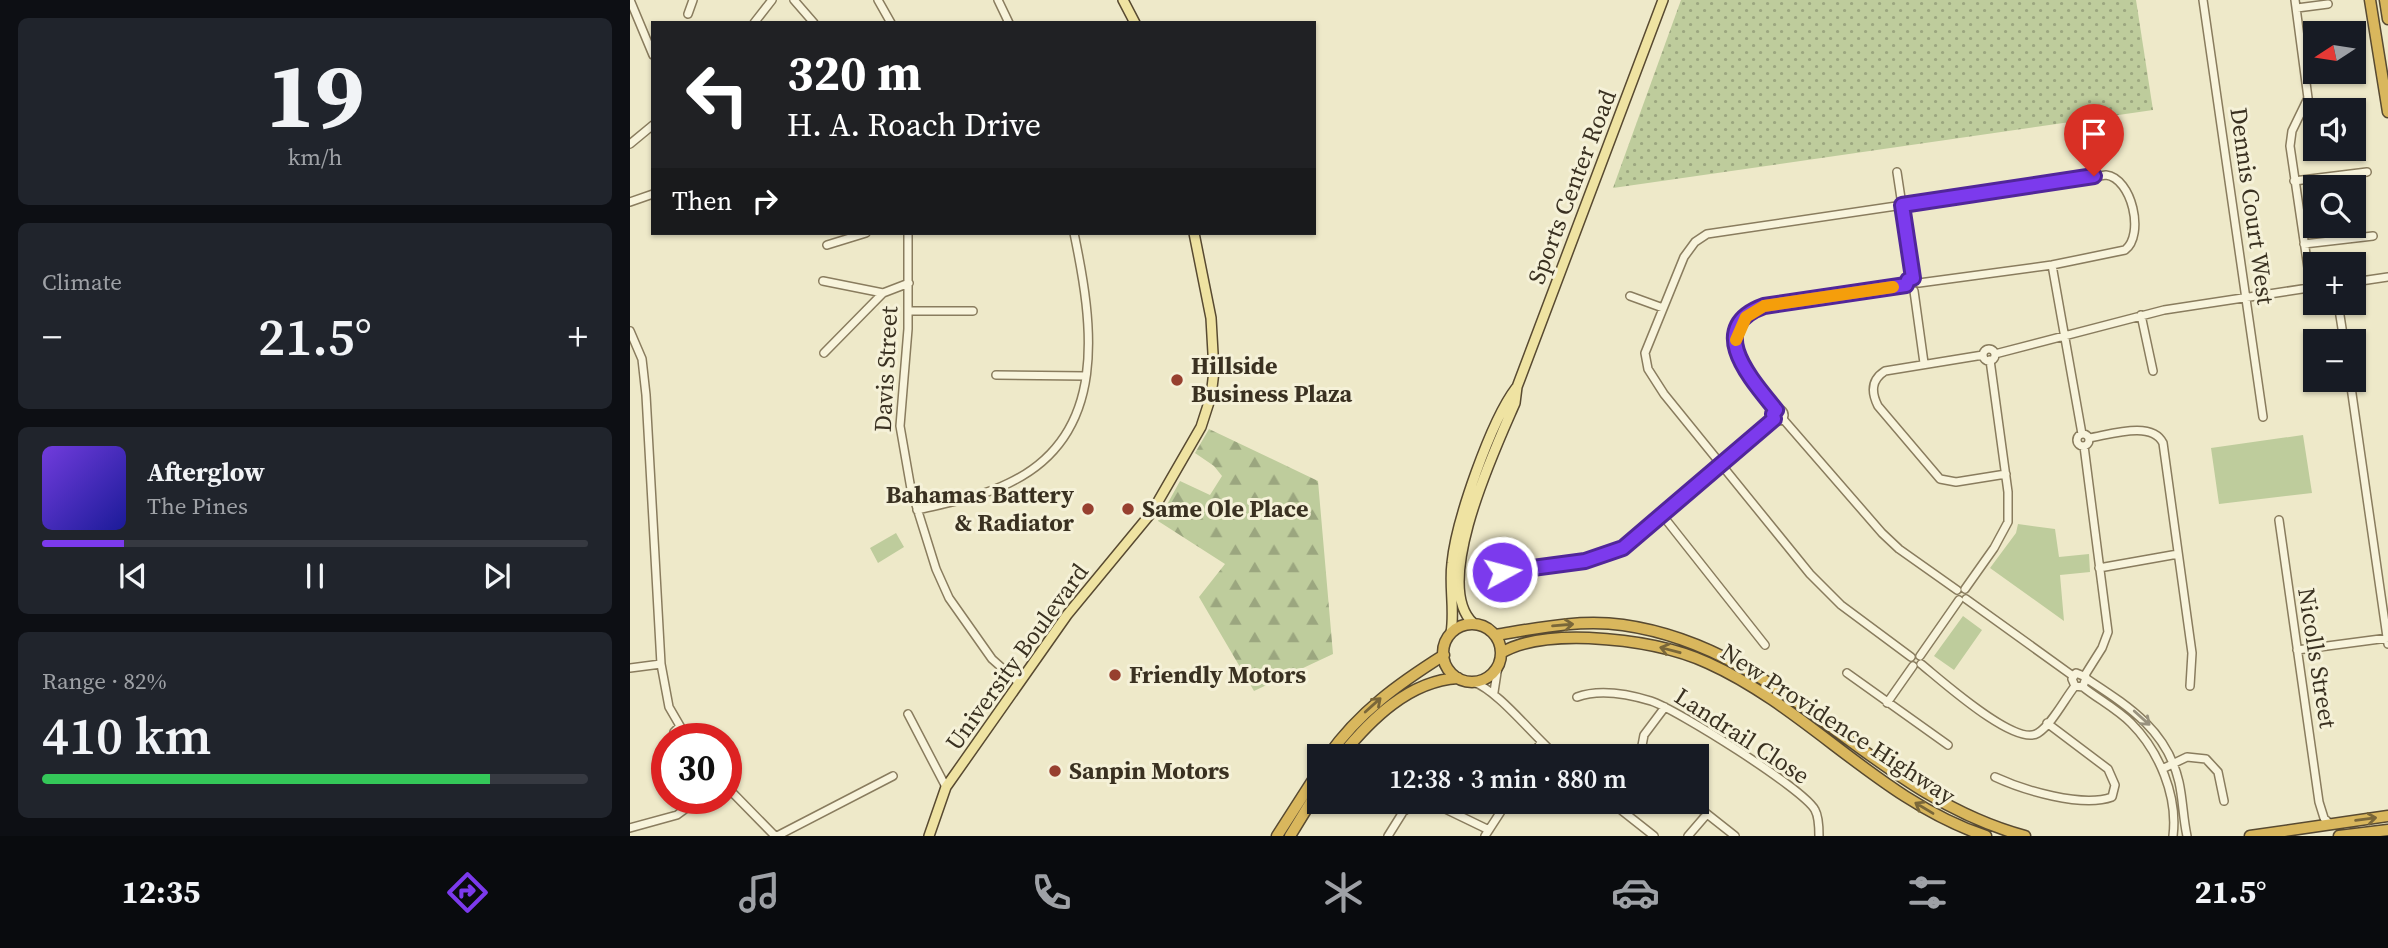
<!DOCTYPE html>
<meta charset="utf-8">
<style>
:root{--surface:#171b24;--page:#20242c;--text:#f1f3f6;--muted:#9ea1a6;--line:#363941;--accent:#7c3aed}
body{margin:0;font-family:"Source Serif 4",serif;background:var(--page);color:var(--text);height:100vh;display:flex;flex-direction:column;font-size:26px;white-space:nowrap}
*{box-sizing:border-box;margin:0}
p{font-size:23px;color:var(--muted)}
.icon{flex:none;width:38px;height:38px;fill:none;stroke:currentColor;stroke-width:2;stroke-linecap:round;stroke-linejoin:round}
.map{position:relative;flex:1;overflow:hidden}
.drawer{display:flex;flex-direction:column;gap:18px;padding:18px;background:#0d0f14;width:630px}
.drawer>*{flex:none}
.guide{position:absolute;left:21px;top:21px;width:665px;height:214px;border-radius:0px;box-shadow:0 2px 5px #0004;background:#202124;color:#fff;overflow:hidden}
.needle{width:46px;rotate:258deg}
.tools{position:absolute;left:1673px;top:21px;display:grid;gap:14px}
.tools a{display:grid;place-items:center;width:63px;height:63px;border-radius:0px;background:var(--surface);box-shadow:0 2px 5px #0004;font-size:35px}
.speed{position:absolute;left:21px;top:723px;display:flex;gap:14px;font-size:35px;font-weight:700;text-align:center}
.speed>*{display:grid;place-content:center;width:91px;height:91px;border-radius:50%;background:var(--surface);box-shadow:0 2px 5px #0004;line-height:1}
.speed .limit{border:10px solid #d22;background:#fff;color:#111}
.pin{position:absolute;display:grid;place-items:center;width:60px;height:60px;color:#fff;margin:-72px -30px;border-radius:50% 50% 50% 0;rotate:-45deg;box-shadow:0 0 7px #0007}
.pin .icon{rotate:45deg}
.me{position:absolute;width:77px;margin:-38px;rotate:83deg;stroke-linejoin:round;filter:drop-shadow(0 0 5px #0008)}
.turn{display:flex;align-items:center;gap:24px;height:147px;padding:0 21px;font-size:32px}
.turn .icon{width:91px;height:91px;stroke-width:2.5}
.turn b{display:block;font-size:49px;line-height:60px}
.then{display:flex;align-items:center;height:66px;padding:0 21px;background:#0003;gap:14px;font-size:26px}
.big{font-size:52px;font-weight:600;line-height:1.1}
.drawer .card{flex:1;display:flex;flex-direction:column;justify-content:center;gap:10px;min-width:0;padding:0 24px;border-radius:10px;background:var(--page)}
.drawer .dial{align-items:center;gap:0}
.dial b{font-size:91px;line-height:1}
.song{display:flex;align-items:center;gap:21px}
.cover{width:84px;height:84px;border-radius:10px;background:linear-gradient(135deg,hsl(260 70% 55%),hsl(240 70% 35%))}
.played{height:7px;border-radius:4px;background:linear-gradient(90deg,var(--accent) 15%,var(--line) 15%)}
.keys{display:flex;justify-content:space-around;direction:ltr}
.heat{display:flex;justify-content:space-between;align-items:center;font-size:38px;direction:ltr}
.charge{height:10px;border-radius:5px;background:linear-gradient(90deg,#34c759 82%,var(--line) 0)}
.trip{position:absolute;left:677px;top:744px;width:402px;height:70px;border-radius:0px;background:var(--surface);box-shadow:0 2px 5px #0004;font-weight:600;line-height:70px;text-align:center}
.tab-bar{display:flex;height:112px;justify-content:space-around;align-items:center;background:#090b0e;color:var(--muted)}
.tab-bar .icon{width:49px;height:49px}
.tab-bar .selected{color:var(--accent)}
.tab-bar b{font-size:32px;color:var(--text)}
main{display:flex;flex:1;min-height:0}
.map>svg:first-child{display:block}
.grass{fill:url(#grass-dots)}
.forest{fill:url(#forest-firs)}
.green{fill:#becc9c}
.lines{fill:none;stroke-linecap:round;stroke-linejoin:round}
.minor-casing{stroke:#897c5e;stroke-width:10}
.major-casing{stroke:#584a31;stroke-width:12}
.highway-casing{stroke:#584a31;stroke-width:13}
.minor{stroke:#f8f4dc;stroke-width:7}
.major{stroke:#efe3a2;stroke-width:9}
.highway{stroke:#d9b75d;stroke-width:10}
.oneway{stroke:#7a6739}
.oneway2{stroke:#99927e}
.route-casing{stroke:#51269a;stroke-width:18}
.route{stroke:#7c3aed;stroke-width:12}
.slow{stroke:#f59e0b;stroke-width:12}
.poi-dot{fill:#97402f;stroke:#f5f1d8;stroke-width:2.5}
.labels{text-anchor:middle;stroke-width:6;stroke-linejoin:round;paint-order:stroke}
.street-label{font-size:24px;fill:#3a3121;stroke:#f5f1d8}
.poi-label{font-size:24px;font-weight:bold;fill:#3a3121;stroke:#f5f1d8;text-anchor:start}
</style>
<main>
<section class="drawer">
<div class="card dial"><b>19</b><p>km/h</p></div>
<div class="card"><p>Climate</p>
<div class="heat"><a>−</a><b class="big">21.5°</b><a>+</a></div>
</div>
<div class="card">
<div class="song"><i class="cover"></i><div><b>Afterglow</b><p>The Pines</p></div></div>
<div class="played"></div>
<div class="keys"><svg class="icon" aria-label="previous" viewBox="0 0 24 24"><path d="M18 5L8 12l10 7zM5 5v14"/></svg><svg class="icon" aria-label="pause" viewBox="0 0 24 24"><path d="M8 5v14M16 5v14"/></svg><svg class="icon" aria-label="next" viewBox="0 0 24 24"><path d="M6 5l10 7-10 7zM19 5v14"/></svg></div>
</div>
<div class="card"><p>Range · 82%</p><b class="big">410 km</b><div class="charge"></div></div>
</section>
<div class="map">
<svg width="1758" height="836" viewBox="0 0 1758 836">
<defs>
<pattern id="grass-dots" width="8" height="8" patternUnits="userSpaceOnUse" patternTransform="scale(1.75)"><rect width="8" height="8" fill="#becc9c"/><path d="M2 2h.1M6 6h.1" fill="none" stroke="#9ba67f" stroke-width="1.8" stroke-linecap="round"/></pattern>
<pattern id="forest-firs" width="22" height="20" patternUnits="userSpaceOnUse" patternTransform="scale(1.75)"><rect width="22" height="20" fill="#becc9c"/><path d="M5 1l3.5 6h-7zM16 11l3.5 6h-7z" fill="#9ba67f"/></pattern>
</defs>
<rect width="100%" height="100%" fill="#eee9c9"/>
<!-- grass -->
<path class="grass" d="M1051,0H1506L1523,110L983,188Z"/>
<!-- forest -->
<path class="forest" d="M579,429L688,481L703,654L624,691L569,597L595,564L528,521L550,481L580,495L592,476L584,466L565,453Z"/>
<!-- green -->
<path class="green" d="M1673,435L1682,493L1589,504L1581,448Z
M1388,524L1425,529L1429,557L1459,554L1460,572L1430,575L1434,621L1360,568L1386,533Z
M266,533L274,547L248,563L240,548Z
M1333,616L1352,630L1324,670L1304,656Z"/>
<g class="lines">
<defs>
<path id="minor" d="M0,0L23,55
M164,0L184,23
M248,0L261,23
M368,0L379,23
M1573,0L1633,417
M1665,0L1678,98L1662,131L1660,146L1681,288
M1667,8L1698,4
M58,14L63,0
M124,23L142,0
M1676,74L1689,72
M0,144L23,125
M1267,172L1283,278
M1664,181L1737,172
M0,202L23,194
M278,233V329L270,426L281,489L306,569L319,598L362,659L389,683
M1674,244L1743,236
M197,245L236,233
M1422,265L1452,434
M193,281L253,293
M1724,282L1758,277
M1284,291L1294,363
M1000,296L1033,308
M1708,303L1714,341
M279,311H343
M1511,315L1523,371
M0,331L12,359L16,395L31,664L39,707L57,738
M1353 355a6 6 0 1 1 12 0a6 6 0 1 1-12 0Z
M194,353L253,293L279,283
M1365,354L1534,310L1685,287
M1353,355L1255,371C1241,380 1241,392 1248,406L1310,479L1326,482L1376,474
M366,375L456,376
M1720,380L1758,644
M1142 415a6 6 0 1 1 12 0a6 6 0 1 1-12 0Z
M1146,410L1106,356L1108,331L1121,312L1144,304L1276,285
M1153,419L1252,533L1269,549L1327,590
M1447 440a6 6 0 1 1 12 0a6 6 0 1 1-12 0Z
M1459,438C1479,435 1522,420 1533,443L1562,653L1560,686
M1454,446L1478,632L1472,648L1455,675
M287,510C317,503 351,497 379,483C480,435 463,324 444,233
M1033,516L1135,645
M1649,520L1689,802L1694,818L1700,824
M1469,568L1548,554
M872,572L955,561L993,548L1145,419
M1335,589L1364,548L1378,522V492L1360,360
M1336,599L1443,676
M1667,650L1758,638
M1290,656L1329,600
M1281,657L1211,605L1180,574L1034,394L1018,369L1015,353L1054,257L1065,242L1077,234L1476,175C1502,178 1515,235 1495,250L1422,265L1289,283
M1291,664C1311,680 1386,748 1408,733C1422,724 1434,700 1445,686
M0,668L31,664
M1217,673L1318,745
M1457,679C1498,706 1537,730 1549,782C1553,800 1553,818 1557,836
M843,682C868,690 903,736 927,756
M1453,687L1456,677L1446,673L1442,679L1445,686L1453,687C1468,699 1487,709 1501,723C1529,751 1548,796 1543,836
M864,692L868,666
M947,697C969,689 998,694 1021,701C1046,709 1174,789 1185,810C1189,817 1189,828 1189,836
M1257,703L1283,666
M278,714L316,787
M43,738L44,732L49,727
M903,756L911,742
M1010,756L1014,735L1035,707
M1532,769L1557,757L1576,759L1588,772L1594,801
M1365,777C1393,790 1452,808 1482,797L1485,785L1478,769L1417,723
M96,786L145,836
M801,802L859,830
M981,802L1024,836
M1062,802L1105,836
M0,828L47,815L58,807V798
M147,836L263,776
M758,836L773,812L787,802
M855,836L877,802
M1058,836L1077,814"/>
<path id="major" d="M493,0L505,23
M843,623C801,584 866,447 885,403L887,387L1033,0
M821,633C825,610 819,587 822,563C826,521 861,421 886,388
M299,836L316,787L437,615L522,512L571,427L581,396L584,371L581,318L564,233"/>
<path id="highway" d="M1740,0L1758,112
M1755,0L1758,19
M813 653a29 29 0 1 1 58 0a29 29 0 1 1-58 0Z
M866,635C908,628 950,619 993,625C1156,648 1239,794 1395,836
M871,653C896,638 931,637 959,638C999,640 1041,646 1078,663C1178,708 1250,801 1356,836
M698,756C729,712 768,684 814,655
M711,756C741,719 779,681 828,678
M647,836L690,769
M660,836L690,787
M1620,836L1758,816
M1709,836L1758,830"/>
</defs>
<!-- minor casing -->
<use href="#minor" class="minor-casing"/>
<!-- major casing -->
<use href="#major" class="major-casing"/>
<!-- highway casing -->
<use href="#highway" class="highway-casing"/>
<!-- minor -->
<use href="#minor" class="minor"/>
<!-- major -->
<use href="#major" class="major"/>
<!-- highway -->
<use href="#highway" class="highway"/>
</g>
<!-- one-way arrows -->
<defs><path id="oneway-shaft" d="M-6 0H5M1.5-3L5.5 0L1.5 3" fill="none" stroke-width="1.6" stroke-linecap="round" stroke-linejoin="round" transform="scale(1.75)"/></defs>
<g class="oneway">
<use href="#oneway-shaft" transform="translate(933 625) rotate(-5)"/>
<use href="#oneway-shaft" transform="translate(1040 650) rotate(-165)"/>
<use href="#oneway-shaft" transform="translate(743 705) rotate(-42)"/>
<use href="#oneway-shaft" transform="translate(1294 808) rotate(-149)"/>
<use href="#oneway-shaft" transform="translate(1736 819) rotate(-7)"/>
</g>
<use class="oneway2" href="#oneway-shaft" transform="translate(1512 718) rotate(42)"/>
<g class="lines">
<defs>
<path id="route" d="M872,572L955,561L993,548L1144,419L1143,414L1146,410C1123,381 1073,328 1134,306L1276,285L1278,280L1283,278L1272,205L1464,176"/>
</defs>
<!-- route casing -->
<use href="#route" class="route-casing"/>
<!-- route -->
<use href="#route" class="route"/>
<!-- slow -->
<path class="slow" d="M1106,340L1116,317L1134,306L1263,287"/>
</g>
<!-- markers -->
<g class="poi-dot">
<circle cx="547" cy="380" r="7"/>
<circle cx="458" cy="509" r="7"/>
<circle cx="498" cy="509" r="7"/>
<circle cx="485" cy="675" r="7"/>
<circle cx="425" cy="771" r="7"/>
</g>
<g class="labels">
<!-- street labels -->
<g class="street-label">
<text transform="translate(942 187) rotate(-69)" y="8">Sports Center Road</text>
<text transform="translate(1622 206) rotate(82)" y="8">Dennis Court West</text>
<text transform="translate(256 369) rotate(-87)" y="8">Davis Street</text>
<text transform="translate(387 657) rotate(-54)" y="8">University Boulevard</text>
<text transform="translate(1687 658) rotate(81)" y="8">Nicolls Street</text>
<text transform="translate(1208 724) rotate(33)" y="8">New Providence Highway</text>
<text transform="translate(1112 736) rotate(33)" y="8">Landrail Close</text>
</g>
<!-- poi labels -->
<g class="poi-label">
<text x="561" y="374">Hillside<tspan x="561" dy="28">Business Plaza</tspan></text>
<text x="444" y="503" text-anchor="end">Bahamas Battery<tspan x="444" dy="28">&amp; Radiator</tspan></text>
<text x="512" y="517">Same Ole Place</text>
<text x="499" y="683">Friendly Motors</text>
<text x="439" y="779">Sanpin Motors</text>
</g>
</g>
</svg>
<div class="tools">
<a><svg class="needle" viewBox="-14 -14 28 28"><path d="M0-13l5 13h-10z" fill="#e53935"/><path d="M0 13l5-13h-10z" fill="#9ea1a6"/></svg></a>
<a><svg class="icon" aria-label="sound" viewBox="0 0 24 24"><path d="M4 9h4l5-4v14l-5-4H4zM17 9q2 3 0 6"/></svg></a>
<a><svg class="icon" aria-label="search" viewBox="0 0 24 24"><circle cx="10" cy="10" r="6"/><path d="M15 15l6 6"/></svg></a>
<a>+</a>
<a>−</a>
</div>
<div class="speed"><div class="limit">30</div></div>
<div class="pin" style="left:1464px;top:176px;background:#d93025"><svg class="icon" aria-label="arrive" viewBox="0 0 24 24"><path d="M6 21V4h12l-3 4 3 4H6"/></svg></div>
<svg class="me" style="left:872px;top:572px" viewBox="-20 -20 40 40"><circle r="17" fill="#7c3aed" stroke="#fff" stroke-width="3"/><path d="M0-11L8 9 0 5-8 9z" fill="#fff"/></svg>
<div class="trip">12:38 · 3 min · 880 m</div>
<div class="guide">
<div class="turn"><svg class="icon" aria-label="left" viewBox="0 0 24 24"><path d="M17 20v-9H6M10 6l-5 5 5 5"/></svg><div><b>320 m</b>H. A. Roach Drive</div></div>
<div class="then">Then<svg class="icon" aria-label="right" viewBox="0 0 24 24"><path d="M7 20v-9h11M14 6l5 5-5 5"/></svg></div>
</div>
</div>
</main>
<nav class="tab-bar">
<b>12:35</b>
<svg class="icon selected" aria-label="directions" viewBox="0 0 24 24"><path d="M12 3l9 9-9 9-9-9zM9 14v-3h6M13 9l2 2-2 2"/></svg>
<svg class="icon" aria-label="music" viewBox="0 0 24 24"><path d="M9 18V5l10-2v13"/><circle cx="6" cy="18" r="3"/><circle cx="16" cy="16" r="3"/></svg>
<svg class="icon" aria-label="phone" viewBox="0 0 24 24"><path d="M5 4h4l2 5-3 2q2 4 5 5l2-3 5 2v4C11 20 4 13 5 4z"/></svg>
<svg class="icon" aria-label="climate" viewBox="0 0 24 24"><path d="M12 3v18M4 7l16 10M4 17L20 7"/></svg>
<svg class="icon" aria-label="car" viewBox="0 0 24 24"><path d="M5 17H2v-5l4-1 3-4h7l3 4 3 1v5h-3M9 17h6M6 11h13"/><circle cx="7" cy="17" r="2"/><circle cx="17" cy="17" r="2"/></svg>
<svg class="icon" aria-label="filters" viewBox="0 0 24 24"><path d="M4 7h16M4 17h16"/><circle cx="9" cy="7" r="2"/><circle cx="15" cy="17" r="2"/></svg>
<b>21.5°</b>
</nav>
